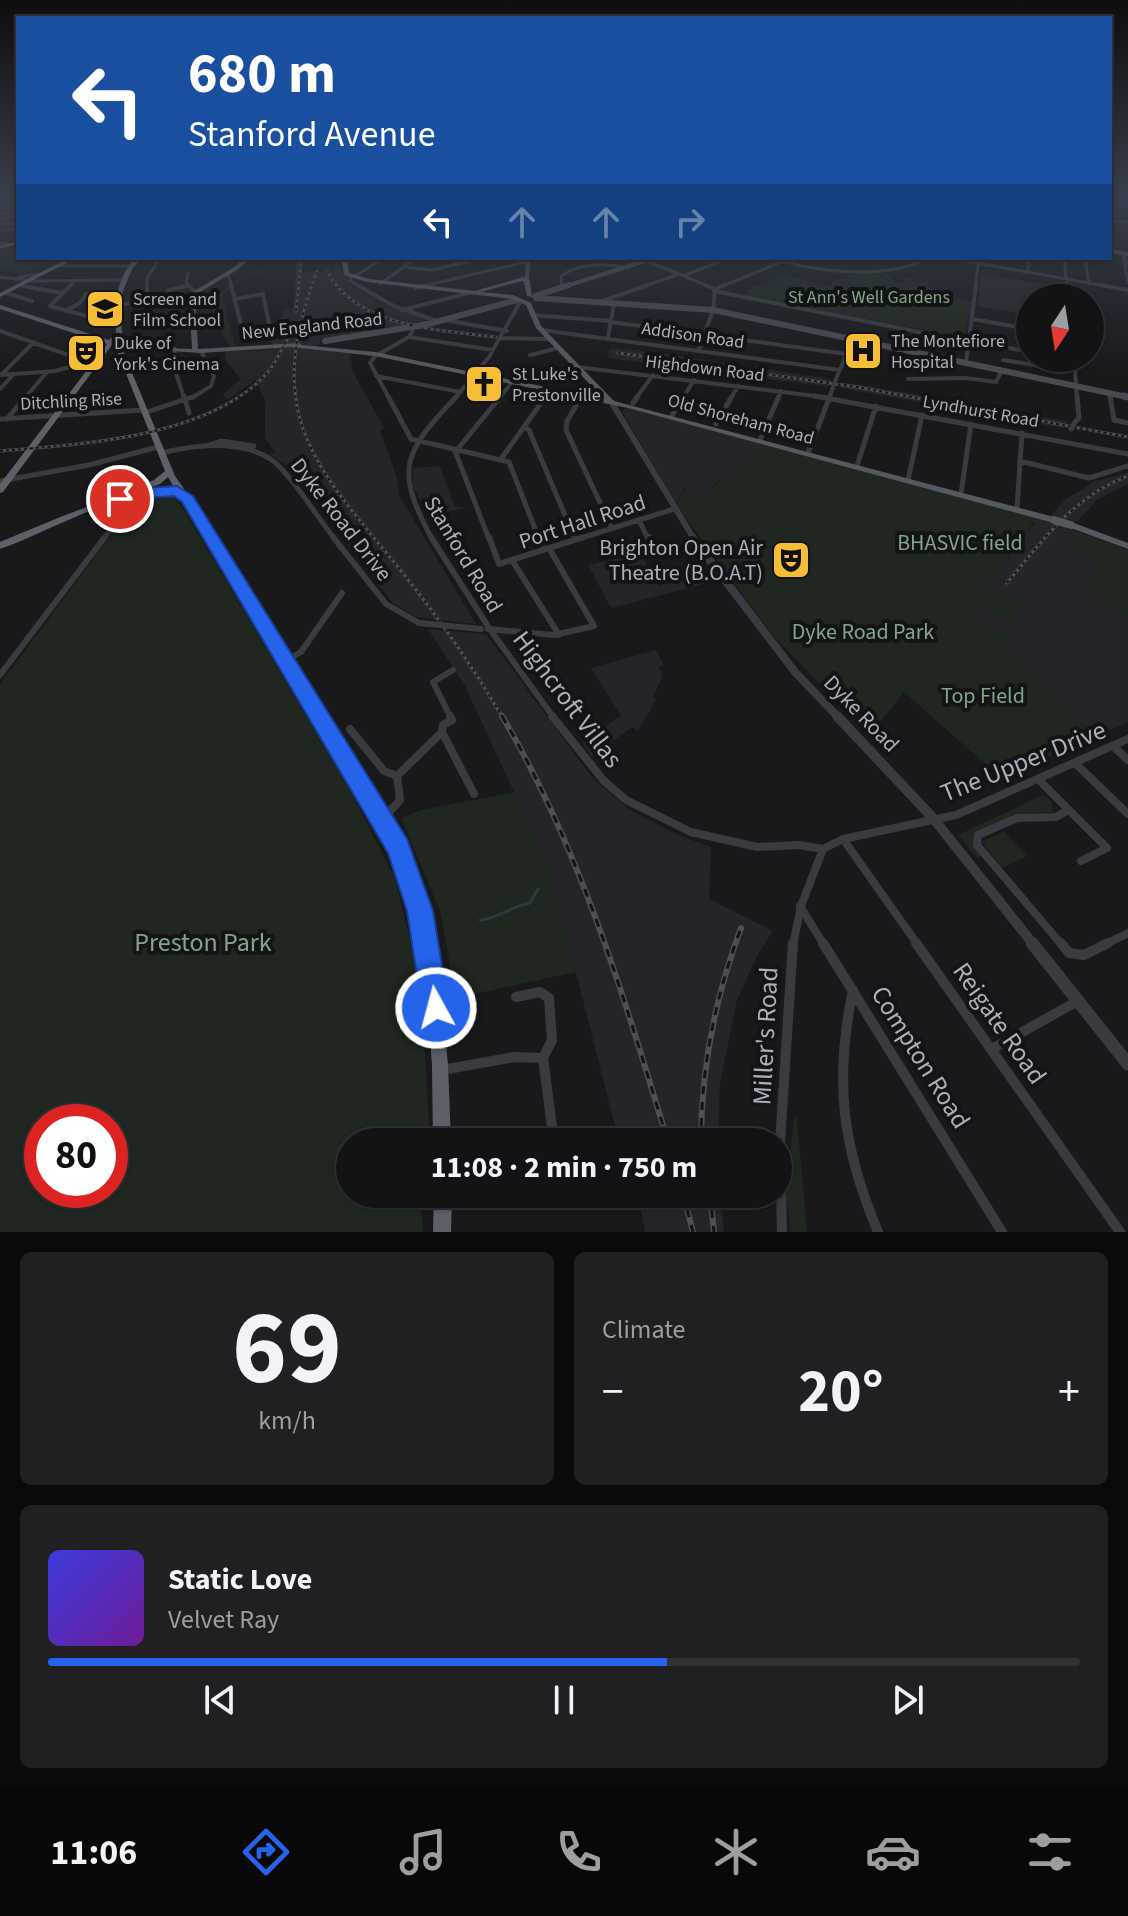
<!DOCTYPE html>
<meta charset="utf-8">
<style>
:root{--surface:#131315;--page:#202022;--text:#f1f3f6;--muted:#9d9ea0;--line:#323234;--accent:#2563eb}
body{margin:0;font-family:"Source Sans 3",sans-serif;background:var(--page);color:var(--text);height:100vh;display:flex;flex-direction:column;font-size:30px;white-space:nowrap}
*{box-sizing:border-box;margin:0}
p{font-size:26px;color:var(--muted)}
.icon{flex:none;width:44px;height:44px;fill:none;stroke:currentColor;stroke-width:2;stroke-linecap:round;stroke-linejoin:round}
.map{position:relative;height:1232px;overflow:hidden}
.side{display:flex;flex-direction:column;gap:20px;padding:20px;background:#0a0a0c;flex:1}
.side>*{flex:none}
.top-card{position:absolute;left:16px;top:16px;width:1096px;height:244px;border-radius:0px;box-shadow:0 2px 6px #0004,0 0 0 2px var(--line);background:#1a4fa0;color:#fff;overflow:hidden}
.needle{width:52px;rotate:192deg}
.buttons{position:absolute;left:1016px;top:284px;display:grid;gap:16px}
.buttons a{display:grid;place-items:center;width:88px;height:88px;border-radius:50%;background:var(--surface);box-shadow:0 2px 6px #0004,0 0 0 2px var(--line);font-size:40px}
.speed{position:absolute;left:24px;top:1104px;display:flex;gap:16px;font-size:40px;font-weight:700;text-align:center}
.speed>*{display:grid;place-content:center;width:104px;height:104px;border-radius:50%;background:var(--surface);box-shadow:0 2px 6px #0004,0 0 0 2px var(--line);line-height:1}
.speed .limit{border:12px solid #d22;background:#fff;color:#111}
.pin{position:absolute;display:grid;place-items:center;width:68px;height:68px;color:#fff;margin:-34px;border:4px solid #fff;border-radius:50%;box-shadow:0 2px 8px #0007}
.me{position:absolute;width:88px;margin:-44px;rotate:353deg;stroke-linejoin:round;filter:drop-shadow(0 0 6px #0008)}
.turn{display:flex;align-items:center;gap:28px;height:168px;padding:0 40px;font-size:36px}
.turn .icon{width:104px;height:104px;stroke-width:2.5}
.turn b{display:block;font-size:56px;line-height:68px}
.lanes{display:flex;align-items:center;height:76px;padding:0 40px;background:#0003;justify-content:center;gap:40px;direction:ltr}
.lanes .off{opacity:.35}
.big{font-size:60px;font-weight:700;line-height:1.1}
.side .card{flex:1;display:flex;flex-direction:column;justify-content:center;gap:12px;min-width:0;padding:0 28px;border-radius:12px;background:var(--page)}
.side .dial{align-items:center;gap:0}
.dial b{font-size:104px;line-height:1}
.song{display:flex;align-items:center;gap:24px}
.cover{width:96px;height:96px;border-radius:12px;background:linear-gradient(135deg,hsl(240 70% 55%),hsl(280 70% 35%))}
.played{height:8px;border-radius:4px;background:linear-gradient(90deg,var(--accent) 60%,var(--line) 60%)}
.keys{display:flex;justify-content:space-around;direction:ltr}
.heat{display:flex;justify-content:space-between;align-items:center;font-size:44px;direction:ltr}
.side .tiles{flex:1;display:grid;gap:20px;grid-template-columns:1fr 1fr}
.card:last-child{grid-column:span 2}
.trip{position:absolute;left:336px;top:1128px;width:456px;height:80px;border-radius:40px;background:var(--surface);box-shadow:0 2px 6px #0004,0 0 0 2px var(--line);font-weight:700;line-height:80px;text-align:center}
.menu{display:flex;height:128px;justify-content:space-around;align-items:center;background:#080808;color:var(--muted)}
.menu .icon{width:56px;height:56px}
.menu .selected{color:var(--accent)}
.menu b{font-size:36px;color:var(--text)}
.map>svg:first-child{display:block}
.built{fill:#252529}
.green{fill:#1f2720;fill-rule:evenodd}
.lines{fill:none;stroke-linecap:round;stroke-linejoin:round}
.stream{stroke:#2e3840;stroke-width:3}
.minor-far5{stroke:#3a3b41;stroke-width:3}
.minor-far4{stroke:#3a3b41;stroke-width:4}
.minor-far3{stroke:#3a3b41;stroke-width:5}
.minor-far2{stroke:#3a3b41;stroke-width:6}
.minor-far1{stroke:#3a3b41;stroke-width:8}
.minor{stroke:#3a3b41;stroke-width:10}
.tertiary-far3{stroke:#3a3b41;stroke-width:6}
.tertiary-far2{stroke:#3a3b41;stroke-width:8}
.tertiary-far1{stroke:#3a3b41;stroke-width:10}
.tertiary{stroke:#3a3b41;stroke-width:13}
.secondary-far2{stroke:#484a51;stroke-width:4}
.secondary-far1{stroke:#484a51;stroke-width:6}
.secondary{stroke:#484a51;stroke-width:7}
.primary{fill:#565860;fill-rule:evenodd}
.trunk{fill:#5e6069;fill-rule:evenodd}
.rail-far1-casing{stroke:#4d4f56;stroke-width:3}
.rail-casing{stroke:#4d4f56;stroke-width:6}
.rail-far1{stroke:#141417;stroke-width:2;stroke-dasharray:3;stroke-linecap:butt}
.rail{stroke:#141417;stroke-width:3;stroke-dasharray:8;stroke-linecap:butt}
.minor-bridge-far2{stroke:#3a3b41;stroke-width:4}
.minor-bridge-far1{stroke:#3a3b41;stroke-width:5}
.minor-bridge{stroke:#3a3b41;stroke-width:6}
.secondary-bridge{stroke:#484a51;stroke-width:6}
.primary-bridge{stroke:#565860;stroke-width:8}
.route{fill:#2563eb;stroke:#184099;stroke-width:2}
.labels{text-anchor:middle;stroke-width:8;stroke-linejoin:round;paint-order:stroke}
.far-park-label{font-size:18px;fill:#82a786;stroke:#141417}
.far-poi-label{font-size:18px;fill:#abb0bb;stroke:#141417;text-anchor:start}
.far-street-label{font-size:18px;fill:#abb0bb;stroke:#141417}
.street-label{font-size:22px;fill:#abb0bb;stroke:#141417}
.park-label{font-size:22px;fill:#82a786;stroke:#141417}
.poi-label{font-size:22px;fill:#abb0bb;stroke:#141417;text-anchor:end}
.near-street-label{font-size:26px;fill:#abb0bb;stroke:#141417}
.near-park-label{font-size:26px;fill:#82a786;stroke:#141417}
</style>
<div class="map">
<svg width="1128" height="1232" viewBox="0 0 1128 1232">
<rect width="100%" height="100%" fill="#19191c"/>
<!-- built -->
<path class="built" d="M339,258L340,267L351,285L390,307L430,320L321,340L316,348L350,354L353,372L384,428L380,430L397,478L399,495L476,624L416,617L393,603L285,465L270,454L275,452L265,438V401L256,380L228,399L222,395L240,379L225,359V351L274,350L270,337L275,332L274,322L280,321L284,310L290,309V314L294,304L296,261H302L300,273L334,271Z
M981,274L1044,284V298H1030V315L978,306Z
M612,348L660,353L831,379L828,387L630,361L609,358L607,352Z
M842,382L975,404L1069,422L1063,428L840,388Z
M627,408L762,444L755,458L747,456L736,478L717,481L701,499L685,487L676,504L622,411Z
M440,466L455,507H469L428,516L413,486V468Z
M1128,472V484L1097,500L1077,522L1051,515L1064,501L1093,482Z
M1039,518L1128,550V722L1000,777L904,691L979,595L933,575L941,557L984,588Z
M689,542L641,555L659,586L711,573L716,581L611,608L588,565Z
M428,629L486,634L594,780L631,811L678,835L711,847L709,899L773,931L757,956L737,1000L720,1083L718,1142H619L550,870L465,686Z
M656,650L664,665L659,667L663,675L653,698L656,700L638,731L632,727L591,756L582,742L621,716L591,668Z
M638,1194H721L724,1232H645Z"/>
<!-- green -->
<path class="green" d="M18,246V258H64L31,271H0V250Z
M276,264C259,276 234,277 222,297L238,356L221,333L216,298L235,281Z
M870,271L887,279L883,274L891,276L894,283H904V278H911L913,281H928L931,292L973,302L964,338L745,295L749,292L746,290L784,275L830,287L834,280Z
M762,444L1039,518L1035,523L1030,522L1033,525L984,588L980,586V594L966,612L1015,639L1007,649L1097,736L1000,777L904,692L869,736L772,634L676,505L686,488L701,498L725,475L736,478L747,456L755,458Z
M168,492L181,505L349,789L395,878L421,986L430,1142H350V1194H420L423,1232H0V684L136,502ZM42,1122H110V1190H42Z
M1073,529L1074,534L1084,538L1085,534L1128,550V615L1089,592L1085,585L1097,563L1063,547L1071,538L1107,552L1069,534Z
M988,587L1023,605L1011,623L976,604Z
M516,792L550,870L576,972L456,998L440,911L401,818L421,810Z
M1043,795L1052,802L1053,812L1015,814L975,833L973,844L981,856L977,858L958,835Z
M1004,831L1027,856L1002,868L982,842Z
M794,1117L797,1119L807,1232H791L786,1196Z"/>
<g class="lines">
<!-- stream -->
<path class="stream" d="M480,920C499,918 509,907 530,903L538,889"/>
<!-- minor-far5 -->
<path class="minor-far5" d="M0,201L13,198
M1110,204L1128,206
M0,209L18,206
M0,214L18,211
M0,219L18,216
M1110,221L1128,222
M0,225L18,222
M0,231L18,228
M0,243L11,244
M1122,253L1128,264
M1123,256L1128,282
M171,258H201
M429,258L457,261
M640,258L710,287
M773,258C814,272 887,281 927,258
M949,258L1111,287
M1064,258L1067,287
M1085,258L1089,284
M344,259H369
M69,260H136
M57,266H130
M404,267L432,270L483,258
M188,273L186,283L190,287
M1027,273L1030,258
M224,275L229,277L232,287
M351,276L350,281L361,287
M683,276L728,258
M0,277L33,281L122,280
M19,277L41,274
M354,277L383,258
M380,284L416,258
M23,286L29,287
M69,287L74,282
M147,287V278L159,260
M182,287L187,286
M419,287L543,258
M562,287L561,276C582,262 605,263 629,268
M642,287L679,274
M720,287L791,258
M975,287L978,266"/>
<!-- minor-far4 -->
<path class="minor-far4" d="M71,285L50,306L117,324
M147,285L149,328L193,324
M188,285L194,291
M231,285L244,336L271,333L263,294L235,299
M357,285L394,306L437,321
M562,285V288
M705,285L715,289
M1067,285L1068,298
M1100,285L1128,290
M23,286L62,293
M415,288L428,285
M715,289L725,285
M168,290L187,286
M714,291L969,342
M6,293L32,301
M600,302L648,285
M118,305L182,295
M402,310L469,293
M65,311L80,303L86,294
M532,315L611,321
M972,319L1030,329
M192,320L216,316L214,294
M444,320L507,331
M611,322L847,354
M541,330L840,370
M0,331L88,362
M409,337L493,350
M608,337L614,304
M500,338L550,339
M1030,338V352
M1010,348L1029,352
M175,349L174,367L184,398
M699,350L713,310L715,289
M376,355L370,363L389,398
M377,355L409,337L413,330
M530,355L558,348
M1059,358L1074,361
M1074,358L1077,398
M1003,360L1041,366L1040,358
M966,363L976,285
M577,367L831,398
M0,375L55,371L88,362
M1,375L34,342
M376,376L461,392
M836,379L853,339
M908,379L966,378L996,382L1002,370
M0,389L14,374
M1110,393L1111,398
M25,398L47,372
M192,398L211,386L214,376L201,351
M455,398L489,357L520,302
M499,398L512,383
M545,398L550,391
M636,398L653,375
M683,398L694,380
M731,398L738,386
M778,398L781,391
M829,398L833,387"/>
<!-- minor-far3 -->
<path class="minor-far3" d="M184,396L189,413
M388,396L411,439L509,462L539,539
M815,396L1128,454
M1110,396L1114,420L1128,423
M581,397L567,421L566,430L612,528
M633,403L638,396
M144,413L195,396
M671,417L684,396
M0,419L143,410
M7,419L26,396
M1075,422L1079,418L1077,396
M716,424L732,396
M524,427L529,430L575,539
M760,440L779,396
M206,446L221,441L254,446
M455,451L489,539
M456,451L501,396
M161,453C194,445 241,439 272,460C290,473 319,520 335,539
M808,453L830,396
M501,459L546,396
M1020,461L1089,478L1128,466
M857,466L876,406
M908,480L922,415
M0,481L89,465L158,447
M961,494L971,424
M1017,509L1022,433
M639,520L648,539
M103,539L143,493
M432,539C394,468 403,453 457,396
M578,539L674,509"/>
<!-- minor-far2 -->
<path class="minor-far2" d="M333,537L386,604L419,623
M431,537L491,631L554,718
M489,537L499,564L584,537
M538,537L543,550
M633,547L648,544L649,537
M512,560L559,635
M488,629L554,635L594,626L549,548
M286,661L301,652L342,593
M0,675L105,537
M451,718L433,682L453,670"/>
<!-- minor-far1 -->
<path class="minor-far1" d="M450,716L452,720L443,725L442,732L474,794
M552,716L604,781L626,800L691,832L757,847L799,845L823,849L843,839L956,815L1128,739
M350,729L384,771L397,776L400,800L383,819
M1114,747L1128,760
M1075,763L1128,814
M397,776L442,732
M1038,779L1107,848L1081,861
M843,839L918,945
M800,906L824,945
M793,945L801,906L823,849
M1062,945L977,845L978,835L1017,818L1056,817L1067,811
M1104,945L1128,933"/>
<!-- minor -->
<path class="minor" d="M823,943L1002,1232
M916,943L1120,1232
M1061,943L1069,953L1084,955L1108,943
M853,990C834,1081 842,1146 878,1232
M516,997L540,992L549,998L552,1040L543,1058L554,1142
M992,1049L1076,1002
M442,1070L515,1057L543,1058
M782,1232L780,1143L793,943"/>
<!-- tertiary-far3 -->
<path class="tertiary-far3" d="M612,403L694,539"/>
<!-- tertiary-far2 -->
<path class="tertiary-far2" d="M692,537L795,672L839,718"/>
<!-- tertiary-far1 -->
<path class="tertiary-far1" d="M837,716L933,818L1034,945"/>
<!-- tertiary -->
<path class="tertiary" d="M1032,943L1128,1064"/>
<!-- secondary-far2 -->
<path class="secondary-far2" d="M1110,251L1128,254
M527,281L528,258
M563,287L654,258"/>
<!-- secondary-far1 -->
<path class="secondary-far1" d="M535,296L569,285
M536,298L713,310L1128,397
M432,323L517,300
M325,341L417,326"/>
<!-- secondary -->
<path class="secondary" d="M1124,396L1128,397"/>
<!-- primary -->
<path class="primary" d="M1110,201L1128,203V205L1110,203Z
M18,242V244L0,249V245Z
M245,258H251L237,270L195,295L198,349L299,343L302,345L375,352L604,399L536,328L526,305L512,299L367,282L344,275L341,258H347L349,273L370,279L475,291L523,277L530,281L532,297L527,296L524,282L522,281L481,292L513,295L531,303L541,326L614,401L1054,517L1058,520L1054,523L628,408L375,356L291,347L201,353L155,350L152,352L120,347L117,345L120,343L144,347L192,349L189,294L233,268Z
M1071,522L1128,543V549L1068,527L1067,525L1068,523Z"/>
<!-- trunk -->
<path class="trunk" d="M69,258H76L0,297V293Z
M135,258H141L132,269L123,291L121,315L123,351L175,476L187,493L186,494L405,848L427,922L441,993L448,1065L451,1142H433L432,1065L426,993L413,922L392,851L178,495C122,486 52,531 0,549V542C44,524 88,504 135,492L133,490L134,488L154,480L165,471L117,351V345H112L3,492L0,493V484L107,344L0,309V305L109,340L116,332C115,302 115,282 135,258ZM168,477L175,489L166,488L144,490L160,484Z
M434,1194H452L451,1232H433Z"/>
<defs>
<path id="rail-far1" d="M327,271C356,328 440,330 496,337
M317,272C260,420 317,467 406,577C442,622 474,669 503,718
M296,311L301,261
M618,353L857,387L1128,437
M0,451C81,444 211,438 268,372C276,363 281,350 287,340
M1007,583C1043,540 1074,496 1128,476"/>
<path id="rail" d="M502,716C580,848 624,997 668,1142
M701,1142C701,1067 715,998 741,928
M683,1194L693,1232
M710,1194L714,1232"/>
</defs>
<!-- rail-far1 casing -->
<use href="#rail-far1" class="rail-far1-casing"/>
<!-- rail casing -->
<use href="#rail" class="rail-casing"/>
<!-- rail-far1 -->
<use href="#rail-far1" class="rail-far1"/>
<!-- rail -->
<use href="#rail" class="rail"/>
<!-- minor-bridge-far2 -->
<path class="minor-bridge-far2" d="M833,387L836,379"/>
<!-- minor-bridge-far1 -->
<path class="minor-bridge-far1" d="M1071,429L1075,422"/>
<!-- minor-bridge -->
<path class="minor-bridge" d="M419,623L481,629"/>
<!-- secondary-bridge -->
<path class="secondary-bridge" d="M417,326L432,323"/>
<!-- primary-bridge -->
<path class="primary-bridge" d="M1054,520L1071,525"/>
</g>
<!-- sky -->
<linearGradient id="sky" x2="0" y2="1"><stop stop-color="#0e0e0f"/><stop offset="0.53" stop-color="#383e4b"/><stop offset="1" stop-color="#383e4b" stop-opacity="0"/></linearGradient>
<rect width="1128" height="371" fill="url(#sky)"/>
<!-- route -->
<path class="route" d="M177,486L193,496L407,839L433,911L449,1008L445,1018L436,1022L426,1018L422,1008L407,911L388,853L182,502L174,496L144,498L120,504L112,499L144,488Z"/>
<!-- icons -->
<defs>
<symbol id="university-square" viewBox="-11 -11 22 22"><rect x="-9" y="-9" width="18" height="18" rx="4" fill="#f6be37" stroke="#141417"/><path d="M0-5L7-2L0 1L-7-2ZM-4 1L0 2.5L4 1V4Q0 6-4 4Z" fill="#111"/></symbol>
<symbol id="hospital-square" viewBox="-11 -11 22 22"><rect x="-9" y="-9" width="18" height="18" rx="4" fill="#f6be37" stroke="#141417"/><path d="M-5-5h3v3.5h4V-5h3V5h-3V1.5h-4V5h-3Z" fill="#111"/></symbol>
<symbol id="theatre-square" viewBox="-11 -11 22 22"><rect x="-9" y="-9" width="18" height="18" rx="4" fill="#f6be37" stroke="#141417"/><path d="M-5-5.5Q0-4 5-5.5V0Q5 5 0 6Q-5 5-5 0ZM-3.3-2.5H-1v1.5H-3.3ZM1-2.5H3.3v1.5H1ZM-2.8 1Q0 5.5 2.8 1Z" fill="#111"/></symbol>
<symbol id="church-square" viewBox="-11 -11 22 22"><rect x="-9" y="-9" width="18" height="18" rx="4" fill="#f6be37" stroke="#141417"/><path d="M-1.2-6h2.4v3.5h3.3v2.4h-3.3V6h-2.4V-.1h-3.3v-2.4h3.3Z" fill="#111"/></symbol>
</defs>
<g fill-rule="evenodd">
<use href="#university-square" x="83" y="287" width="44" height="44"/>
<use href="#hospital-square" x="841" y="329" width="44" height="44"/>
<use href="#theatre-square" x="64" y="331" width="44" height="44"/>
<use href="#church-square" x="462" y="362" width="44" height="44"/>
<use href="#theatre-square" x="769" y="538" width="44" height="44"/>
</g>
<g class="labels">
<!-- far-park labels -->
<g class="far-park-label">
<text x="869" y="303">St Ann's Well Gardens</text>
</g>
<!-- far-poi labels -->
<g class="far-poi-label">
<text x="133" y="305">Screen and<tspan x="133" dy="21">Film School</tspan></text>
<text x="891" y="347">The Montefiore<tspan x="891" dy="21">Hospital</tspan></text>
<text x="114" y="349">Duke of<tspan x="114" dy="21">York's Cinema</tspan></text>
<text x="512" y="380">St Luke's<tspan x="512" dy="21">Prestonville</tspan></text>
</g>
<!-- far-street labels -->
<g class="far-street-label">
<text transform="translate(312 326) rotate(-6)" y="6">New England Road</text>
<text transform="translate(693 335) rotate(8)" y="6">Addison Road</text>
<text transform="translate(705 368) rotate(7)" y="6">Highdown Road</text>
<text transform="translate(71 401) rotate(-3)" y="6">Ditchling Rise</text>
<text transform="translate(981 411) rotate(10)" y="6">Lyndhurst Road</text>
<text transform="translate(741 419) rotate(15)" y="6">Old Shoreham Road</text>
</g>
<!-- street labels -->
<g class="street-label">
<text transform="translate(342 519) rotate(52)" y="8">Dyke Road Drive</text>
<text transform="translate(582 521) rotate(-18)" y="8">Port Hall Road</text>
<text transform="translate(464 554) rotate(59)" y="8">Stanford Road</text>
<text transform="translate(862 713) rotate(46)" y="8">Dyke Road</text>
</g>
<!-- park labels -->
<g class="park-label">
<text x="960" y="550">BHASVIC field</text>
<text x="863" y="639">Dyke Road Park</text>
<text x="983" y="703">Top Field</text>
</g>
<!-- poi labels -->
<g class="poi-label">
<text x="763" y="555">Brighton Open Air<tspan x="763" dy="25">Theatre (B.O.A.T)</tspan></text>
</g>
<!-- near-street labels -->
<g class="near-street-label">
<text transform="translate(568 699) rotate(53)" y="9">Highcroft Villas</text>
<text transform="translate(1023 761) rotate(-22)" y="9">The Upper Drive</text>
<text transform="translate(1000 1023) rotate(55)" y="9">Reigate Road</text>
<text transform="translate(765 1036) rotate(-87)" y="9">Miller's Road</text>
<text transform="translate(921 1057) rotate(58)" y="9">Compton Road</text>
</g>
<!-- near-park labels -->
<g class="near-park-label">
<text x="203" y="951">Preston Park</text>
</g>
</g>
</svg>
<div class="buttons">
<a><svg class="needle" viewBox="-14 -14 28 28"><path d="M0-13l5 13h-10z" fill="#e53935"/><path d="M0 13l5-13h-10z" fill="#9d9ea0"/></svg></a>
</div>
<div class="speed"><div class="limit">80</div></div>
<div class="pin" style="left:120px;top:499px;background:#d93025"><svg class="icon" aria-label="arrive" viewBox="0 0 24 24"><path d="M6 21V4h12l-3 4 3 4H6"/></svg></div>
<svg class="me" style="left:436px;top:1008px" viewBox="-20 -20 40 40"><circle r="17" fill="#2563eb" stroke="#fff" stroke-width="3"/><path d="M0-11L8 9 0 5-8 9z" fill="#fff"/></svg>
<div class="trip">11:08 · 2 min · 750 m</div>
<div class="top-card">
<div class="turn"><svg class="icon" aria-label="left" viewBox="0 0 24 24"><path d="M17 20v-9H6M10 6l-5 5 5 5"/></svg><div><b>680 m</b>Stanford Avenue</div></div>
<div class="lanes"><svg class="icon" aria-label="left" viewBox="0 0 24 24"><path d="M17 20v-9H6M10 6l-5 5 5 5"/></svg><svg class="icon off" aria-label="ahead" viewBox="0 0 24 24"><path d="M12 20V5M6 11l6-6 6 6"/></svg><svg class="icon off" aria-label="ahead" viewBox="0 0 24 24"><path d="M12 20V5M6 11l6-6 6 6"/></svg><svg class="icon off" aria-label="right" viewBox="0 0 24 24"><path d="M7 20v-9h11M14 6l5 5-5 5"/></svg></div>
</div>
</div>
<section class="side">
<div class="tiles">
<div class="card dial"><b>69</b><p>km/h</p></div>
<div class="card"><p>Climate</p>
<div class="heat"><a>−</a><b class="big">20°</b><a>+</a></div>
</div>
<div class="card">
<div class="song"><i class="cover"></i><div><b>Static Love</b><p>Velvet Ray</p></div></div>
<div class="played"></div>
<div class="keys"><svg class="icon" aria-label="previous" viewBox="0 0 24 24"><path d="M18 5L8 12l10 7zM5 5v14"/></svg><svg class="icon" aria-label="pause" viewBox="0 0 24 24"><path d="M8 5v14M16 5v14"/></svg><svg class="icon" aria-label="next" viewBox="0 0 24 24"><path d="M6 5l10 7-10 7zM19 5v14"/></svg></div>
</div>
</div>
</section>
<nav class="menu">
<b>11:06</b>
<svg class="icon selected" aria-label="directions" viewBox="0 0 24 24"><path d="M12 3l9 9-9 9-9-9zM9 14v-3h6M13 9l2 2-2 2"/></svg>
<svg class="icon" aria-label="music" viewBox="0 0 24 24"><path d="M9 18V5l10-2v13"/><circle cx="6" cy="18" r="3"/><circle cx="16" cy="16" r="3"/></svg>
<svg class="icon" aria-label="phone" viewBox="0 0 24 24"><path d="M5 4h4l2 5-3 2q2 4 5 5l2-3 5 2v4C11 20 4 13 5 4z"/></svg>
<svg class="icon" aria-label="climate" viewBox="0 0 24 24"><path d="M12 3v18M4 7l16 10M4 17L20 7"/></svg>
<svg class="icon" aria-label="car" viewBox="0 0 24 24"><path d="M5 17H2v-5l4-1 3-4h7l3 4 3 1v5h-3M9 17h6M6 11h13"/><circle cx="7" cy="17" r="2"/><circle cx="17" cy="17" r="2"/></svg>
<svg class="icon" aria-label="filters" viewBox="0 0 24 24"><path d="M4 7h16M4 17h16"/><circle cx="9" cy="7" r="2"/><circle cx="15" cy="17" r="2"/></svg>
</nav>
